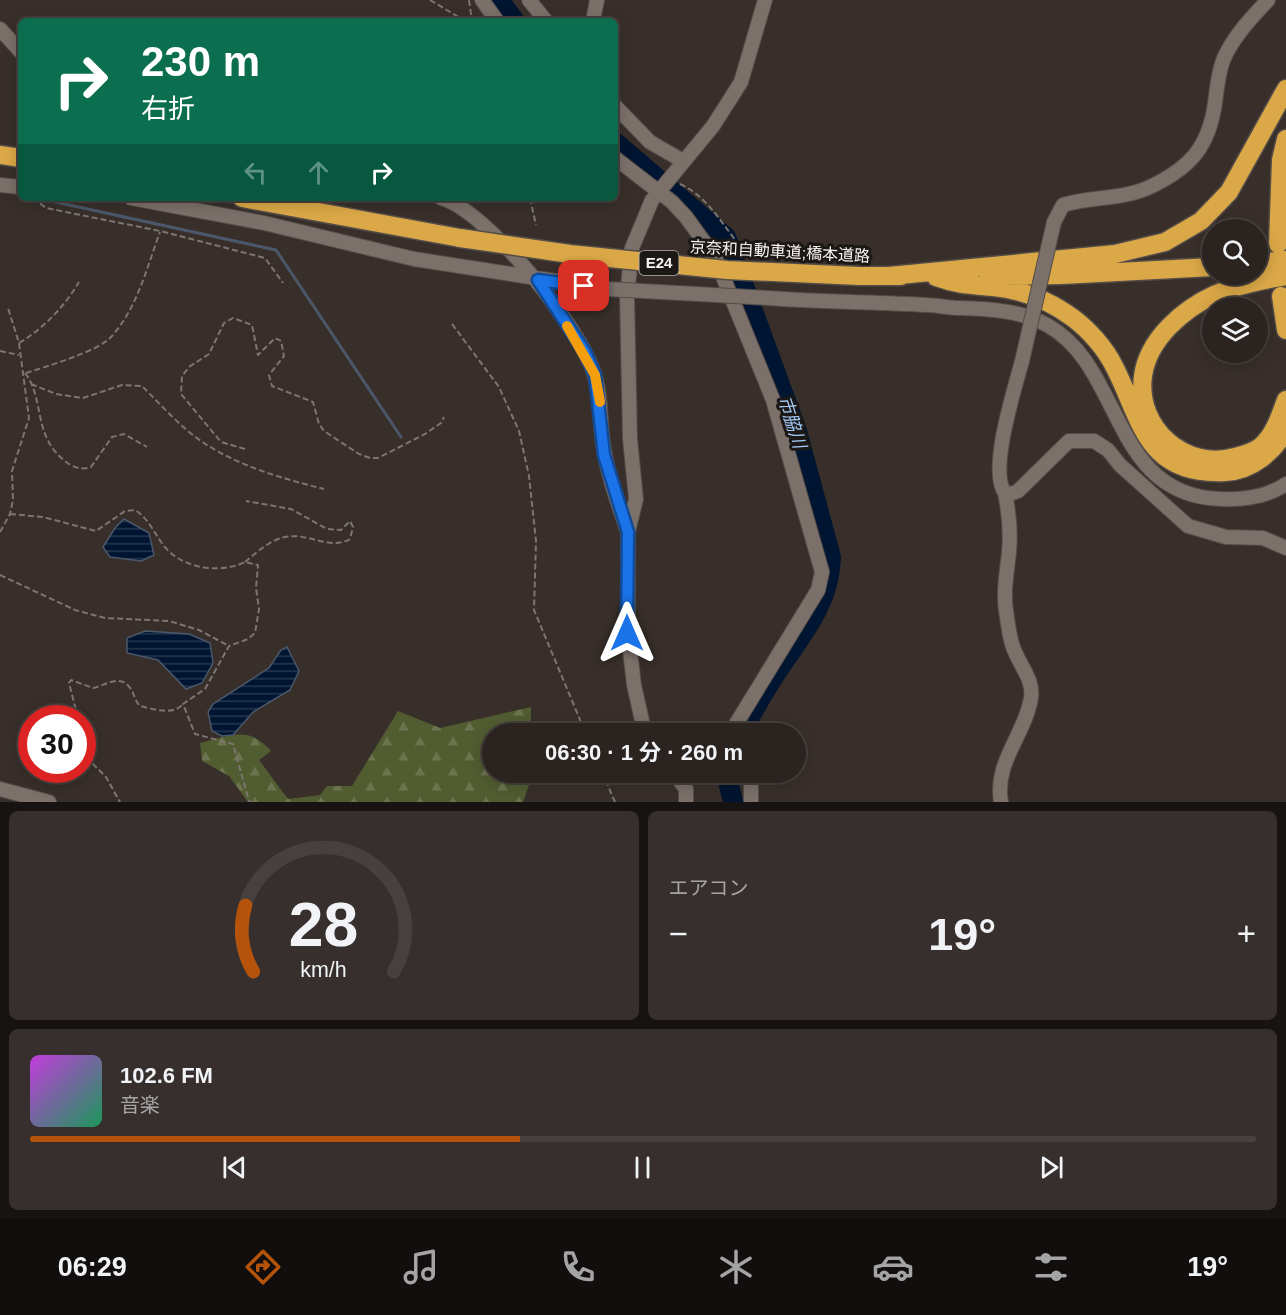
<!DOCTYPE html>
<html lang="ja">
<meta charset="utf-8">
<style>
:root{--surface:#2a2320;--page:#362f2d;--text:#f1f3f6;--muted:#a5a4a5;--line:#46403e;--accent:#b45309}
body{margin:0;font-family:Helvetica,"Noto Sans JP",sans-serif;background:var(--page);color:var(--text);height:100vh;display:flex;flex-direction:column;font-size:22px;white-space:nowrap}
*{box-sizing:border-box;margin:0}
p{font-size:20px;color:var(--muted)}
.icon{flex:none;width:33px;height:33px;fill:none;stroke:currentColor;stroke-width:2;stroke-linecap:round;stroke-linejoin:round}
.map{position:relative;height:802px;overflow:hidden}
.details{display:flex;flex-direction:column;gap:9px;padding:9px;background:#171312;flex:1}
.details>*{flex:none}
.top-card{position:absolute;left:18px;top:18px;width:600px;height:183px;border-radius:9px;box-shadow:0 3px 15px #0003,0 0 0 2px var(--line);background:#0b6e4f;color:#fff;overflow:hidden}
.tools{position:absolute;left:1202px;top:219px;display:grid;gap:12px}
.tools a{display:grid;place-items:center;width:66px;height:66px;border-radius:50%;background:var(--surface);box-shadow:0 3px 15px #0003,0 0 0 2px var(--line);font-size:30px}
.speed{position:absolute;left:18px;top:705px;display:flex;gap:12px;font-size:30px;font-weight:700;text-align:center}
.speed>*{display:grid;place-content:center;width:78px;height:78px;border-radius:50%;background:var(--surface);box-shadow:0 3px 15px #0003,0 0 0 2px var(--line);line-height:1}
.speed .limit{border:9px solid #d22;background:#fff;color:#111}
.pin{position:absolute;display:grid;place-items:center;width:51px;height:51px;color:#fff;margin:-26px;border-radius:12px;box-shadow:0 3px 9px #0006}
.me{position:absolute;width:66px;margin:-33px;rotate:0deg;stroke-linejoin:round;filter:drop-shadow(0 0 4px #0008)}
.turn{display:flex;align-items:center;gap:21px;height:126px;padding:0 24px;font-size:27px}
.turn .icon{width:78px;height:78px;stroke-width:2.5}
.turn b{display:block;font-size:42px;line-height:51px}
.lanes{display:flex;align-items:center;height:57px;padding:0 24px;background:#0003;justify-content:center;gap:30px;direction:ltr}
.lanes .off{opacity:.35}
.big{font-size:45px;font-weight:700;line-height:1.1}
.details .widget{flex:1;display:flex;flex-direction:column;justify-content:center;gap:9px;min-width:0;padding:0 21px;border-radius:9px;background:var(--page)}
.details .dial{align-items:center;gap:0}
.dial svg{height:156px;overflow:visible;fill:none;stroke:var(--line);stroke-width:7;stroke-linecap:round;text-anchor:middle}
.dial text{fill:var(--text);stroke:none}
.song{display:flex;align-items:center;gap:18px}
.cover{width:72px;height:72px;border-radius:9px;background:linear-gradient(135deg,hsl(290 70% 55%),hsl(150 70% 35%))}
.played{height:6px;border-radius:3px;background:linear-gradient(90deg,var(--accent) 40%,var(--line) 40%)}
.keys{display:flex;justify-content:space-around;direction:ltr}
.heat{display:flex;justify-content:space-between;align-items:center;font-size:33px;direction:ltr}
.details .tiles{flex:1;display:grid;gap:9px;grid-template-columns:1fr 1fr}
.widget:last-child{grid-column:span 2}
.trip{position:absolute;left:482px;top:723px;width:324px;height:60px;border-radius:30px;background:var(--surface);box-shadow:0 3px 15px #0003,0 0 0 2px var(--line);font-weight:700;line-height:60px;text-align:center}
.tab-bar{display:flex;height:96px;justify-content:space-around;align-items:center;background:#110e0d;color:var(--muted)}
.tab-bar .icon{width:42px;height:42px}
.tab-bar .on{color:var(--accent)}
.tab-bar b{font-size:27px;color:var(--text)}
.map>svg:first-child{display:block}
.forest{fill:url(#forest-firs)}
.water{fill:url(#water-rules);stroke:#4b586b;stroke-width:1.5}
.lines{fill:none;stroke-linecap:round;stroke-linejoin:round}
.stream{stroke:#4b586b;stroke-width:3}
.river{stroke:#001531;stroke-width:20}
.minor-casing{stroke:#544c48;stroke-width:16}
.highway-casing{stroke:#544c48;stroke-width:21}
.path{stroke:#7d7571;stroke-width:2;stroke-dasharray:6 3;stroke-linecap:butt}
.minor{stroke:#7b706a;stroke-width:14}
.highway{stroke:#dba847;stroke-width:18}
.minor-bridge-casing{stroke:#544c48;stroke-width:16;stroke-linecap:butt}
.highway-bridge-casing{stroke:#544c48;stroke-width:21;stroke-linecap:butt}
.minor-bridge{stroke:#7b706a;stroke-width:14}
.highway-bridge{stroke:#dba847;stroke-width:18}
.route-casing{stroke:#114b97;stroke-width:15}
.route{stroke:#1a73e8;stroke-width:10}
.slow{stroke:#f59e0b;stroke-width:10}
.labels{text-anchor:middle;stroke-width:6;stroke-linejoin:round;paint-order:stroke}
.shield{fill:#1c1816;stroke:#b7b2af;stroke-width:1.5}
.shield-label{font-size:15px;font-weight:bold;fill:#faf4f1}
.street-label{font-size:16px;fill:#faf4f1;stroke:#1c1816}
.water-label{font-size:18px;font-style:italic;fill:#a3c9f7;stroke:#1c1816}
</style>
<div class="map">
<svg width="1286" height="802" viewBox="0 0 1286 802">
<defs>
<pattern id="forest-firs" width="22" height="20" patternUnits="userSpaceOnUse" patternTransform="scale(1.5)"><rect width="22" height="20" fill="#515c31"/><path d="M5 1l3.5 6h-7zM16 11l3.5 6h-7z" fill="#6b744f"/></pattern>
<pattern id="water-rules" width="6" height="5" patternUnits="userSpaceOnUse" patternTransform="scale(1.5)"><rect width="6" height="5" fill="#001531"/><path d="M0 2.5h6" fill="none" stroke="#26384f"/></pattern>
</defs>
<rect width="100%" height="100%" fill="#382f2a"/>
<!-- forest -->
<path class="forest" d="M531,707V733L492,734V772L530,773L529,785L523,802H248L229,776L202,761L200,743C230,736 249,725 271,751L259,760L288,799L320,795L327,786H352L398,711L440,728Z"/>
<!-- water -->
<path class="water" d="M124,519L149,533L154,555L141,561L110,557L103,547L115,528Z
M145,631L189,634L210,643L213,663L202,683L186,689L158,660L127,653V638Z
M287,647L299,671L290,690L253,712L233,735L222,736L212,731L208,712L213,704L269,668L281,650Z"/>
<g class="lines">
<!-- stream -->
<path class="stream" d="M51,201L276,250L401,437"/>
<!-- river -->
<path class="river" d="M499,0L515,21
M615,142L726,237L797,431L831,557C830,606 798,639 773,678C761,696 752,715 739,734
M726,772L733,802"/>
<defs>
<path id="minor" d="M482,0L497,21
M529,0L546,21
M593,21L597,0
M0,29L21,52
M615,106L650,142L683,161
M615,158L672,202L686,217L715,257L773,400L822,572L818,590L736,724L749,734
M0,185L21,187
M131,198L264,223L414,259L607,289
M441,198C487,210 583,330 595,377C601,396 600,416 602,435C605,468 617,501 628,532
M1054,222L1063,205C1092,196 1124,200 1152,186C1191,167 1209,146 1215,103C1217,89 1218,72 1224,58C1234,36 1251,18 1268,0
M768,298C821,302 874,302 927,305C937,305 948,308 959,308C988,309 1020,310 1047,325C1124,367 1110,496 1221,499C1244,500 1267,497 1286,484
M1022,361C1015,388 988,471 1005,493L1010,494L1018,491L1069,441H1094L1108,450L1120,465L1188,526L1226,537L1263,538L1286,548
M645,734L634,685L628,633V532L636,499L630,439L627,296L632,248L652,200L713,126L741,82L765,0
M673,772L686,789V802
M0,789L49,802
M751,802V772
M1001,802C994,762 1025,735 1031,698C1034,679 1019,665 1013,647C1009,636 1008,623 1006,611C1003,590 1007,573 1009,552C1011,532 1009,513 1005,493"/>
<path id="highway" d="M0,155L21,158
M242,198L460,238
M1278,244L1281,160L1286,139
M1257,263L1286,260
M859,276H901
M889,276L1115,254L1165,242L1201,221L1229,192L1286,89
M989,276L1062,275L1212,267
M1286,276C1262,280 1238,285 1216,294C1183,309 1148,339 1143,376C1136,428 1185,471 1235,457C1243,455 1253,452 1260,447C1274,436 1280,416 1286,400
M936,277C958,285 971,285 993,287C1023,290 1049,300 1073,318C1089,330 1105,348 1114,366C1142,420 1145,476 1225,472C1251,471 1274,452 1286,430
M1281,296L1286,330"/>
</defs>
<!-- minor casing -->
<use href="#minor" class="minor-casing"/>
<!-- highway casing -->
<use href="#highway" class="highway-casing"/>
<!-- path -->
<path class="path" d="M430,0L465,21
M469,0L472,21
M680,184C706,196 719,219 736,241
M33,198L46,208L160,231L265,258L283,283
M530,198L536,225
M452,324L499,387L519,431L529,476L536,541L534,610L586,734
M19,343C43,329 65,306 79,282
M0,351L19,355
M25,373C46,400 31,438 69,464C75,468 84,470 91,467L112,437L124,434L147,447
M26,373C45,367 99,351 111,337C137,309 147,267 160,232
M31,384L56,394L83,398L122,385L142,386C162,406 183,430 207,445C242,467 284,479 324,489
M245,449L221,442L181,394L182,376L189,367L209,354L224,323L233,318L252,325L258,355L275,338L281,341L284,356L269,375L272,386L313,402L319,424L324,431L359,454L370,458H378L425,434L441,423L444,417
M10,514L43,517L96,531L125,511L135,510C149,519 154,533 164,546C182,569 221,574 245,562L258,565L256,588L259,609L255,633L248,639L229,646L205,689L183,704L195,734L233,744L249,801L251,802
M0,532L10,514L13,500L12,471L29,418L19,343L8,308
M245,562C257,552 270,540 285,537C308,532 330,551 350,539L353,527L350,521L341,530L327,529L291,509L246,501
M0,575L75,610L105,618L169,621L199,630L229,646
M78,718L69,683L71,680L93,688C105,686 120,673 130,688C135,694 134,700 140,706C153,709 173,716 183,704
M82,749L87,758L106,777L120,802
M602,772L615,802"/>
<!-- minor -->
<use href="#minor" class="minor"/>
<!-- highway -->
<use href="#highway" class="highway"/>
<defs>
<path id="minor-bridge" d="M607,289L768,298
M1022,361L1054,222"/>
<path id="highway-bridge" d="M460,238L570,254L727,270L859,276"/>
</defs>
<!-- minor-bridge casing -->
<use href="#minor-bridge" class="minor-bridge-casing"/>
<!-- highway-bridge casing -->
<use href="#highway-bridge" class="highway-bridge-casing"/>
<!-- minor-bridge -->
<use href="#minor-bridge" class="minor-bridge"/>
<!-- highway-bridge -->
<use href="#highway-bridge" class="highway-bridge"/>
</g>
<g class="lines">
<defs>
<path id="route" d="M584,286L538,280L585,352L595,375L604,455L628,532L627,633"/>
</defs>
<!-- route casing -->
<use href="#route" class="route-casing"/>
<!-- route -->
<use href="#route" class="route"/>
<!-- slow -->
<path class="slow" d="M567,326L595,375L600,402"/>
</g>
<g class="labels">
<!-- shield labels -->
<rect class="shield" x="639.5" y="251" width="39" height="24" rx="4.5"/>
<g class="shield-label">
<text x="659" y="268">E24</text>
</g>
<!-- street labels -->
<g class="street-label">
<text transform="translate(780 251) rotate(3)" y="6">京奈和自動車道;橋本道路</text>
</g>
<!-- water labels -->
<g class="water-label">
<text transform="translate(792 422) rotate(72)" y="6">市脇川</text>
</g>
</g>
</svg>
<div class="tools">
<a><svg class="icon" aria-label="search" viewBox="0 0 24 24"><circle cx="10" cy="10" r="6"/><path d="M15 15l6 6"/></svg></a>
<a><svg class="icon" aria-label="layers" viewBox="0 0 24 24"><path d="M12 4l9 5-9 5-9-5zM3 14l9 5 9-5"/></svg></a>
</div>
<div class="speed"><div class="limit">30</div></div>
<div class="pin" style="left:584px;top:286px;background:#d93025"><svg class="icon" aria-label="arrive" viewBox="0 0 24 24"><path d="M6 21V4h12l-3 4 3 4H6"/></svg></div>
<svg class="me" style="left:627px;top:633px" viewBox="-20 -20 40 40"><path d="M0-17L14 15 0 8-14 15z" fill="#1a73e8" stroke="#fff" stroke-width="4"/></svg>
<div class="trip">06:30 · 1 分 · 260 m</div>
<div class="top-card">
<div class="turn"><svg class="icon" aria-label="right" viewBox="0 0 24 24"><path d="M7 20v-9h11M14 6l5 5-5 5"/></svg><div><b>230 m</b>右折</div></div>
<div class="lanes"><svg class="icon off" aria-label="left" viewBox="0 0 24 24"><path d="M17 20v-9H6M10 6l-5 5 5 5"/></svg><svg class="icon off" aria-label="ahead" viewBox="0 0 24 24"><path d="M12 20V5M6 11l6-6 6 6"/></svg><svg class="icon" aria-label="right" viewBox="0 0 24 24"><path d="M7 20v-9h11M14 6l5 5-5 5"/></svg></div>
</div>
</div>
<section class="details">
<div class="tiles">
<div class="widget dial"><svg viewBox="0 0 100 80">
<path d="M14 69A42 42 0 1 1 86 69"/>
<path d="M14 69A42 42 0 0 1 10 35" stroke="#b45309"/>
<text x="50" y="56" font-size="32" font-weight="700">28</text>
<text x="50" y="72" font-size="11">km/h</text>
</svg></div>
<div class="widget"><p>エアコン</p>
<div class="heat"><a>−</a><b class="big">19°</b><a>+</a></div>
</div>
<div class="widget">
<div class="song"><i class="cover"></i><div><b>102.6 FM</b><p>音楽</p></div></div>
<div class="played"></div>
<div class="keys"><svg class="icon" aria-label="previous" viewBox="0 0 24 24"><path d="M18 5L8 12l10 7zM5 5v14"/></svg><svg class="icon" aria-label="pause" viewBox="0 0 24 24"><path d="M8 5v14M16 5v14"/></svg><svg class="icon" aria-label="next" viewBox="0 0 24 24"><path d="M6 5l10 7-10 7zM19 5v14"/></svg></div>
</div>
</div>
</section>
<nav class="tab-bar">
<b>06:29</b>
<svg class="icon on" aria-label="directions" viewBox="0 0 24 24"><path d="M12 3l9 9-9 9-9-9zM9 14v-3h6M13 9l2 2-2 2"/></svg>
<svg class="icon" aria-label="music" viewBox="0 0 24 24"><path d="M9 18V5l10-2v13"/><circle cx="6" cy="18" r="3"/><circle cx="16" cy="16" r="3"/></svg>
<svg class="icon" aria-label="phone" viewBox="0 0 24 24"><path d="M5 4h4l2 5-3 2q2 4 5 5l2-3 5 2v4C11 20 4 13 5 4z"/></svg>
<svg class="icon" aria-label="climate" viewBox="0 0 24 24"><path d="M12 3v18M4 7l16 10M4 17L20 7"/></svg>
<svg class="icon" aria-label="car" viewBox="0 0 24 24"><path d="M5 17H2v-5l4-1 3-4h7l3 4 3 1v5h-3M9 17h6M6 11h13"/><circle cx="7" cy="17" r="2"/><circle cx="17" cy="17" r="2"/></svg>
<svg class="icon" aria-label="filters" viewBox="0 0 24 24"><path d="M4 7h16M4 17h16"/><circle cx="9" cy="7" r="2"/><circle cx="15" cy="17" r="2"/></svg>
<b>19°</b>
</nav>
